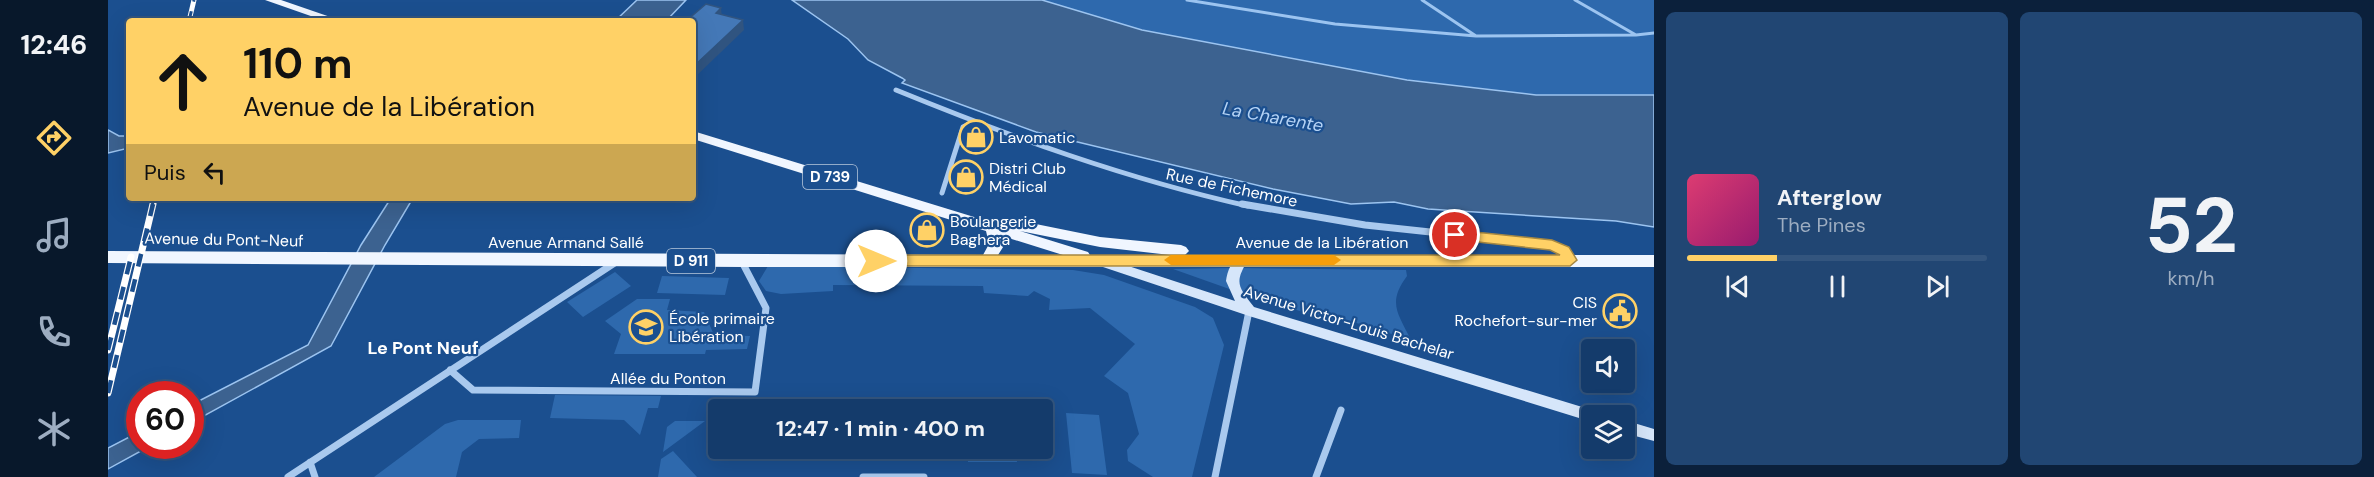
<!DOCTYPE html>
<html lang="fr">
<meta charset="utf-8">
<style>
:root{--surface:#143b6b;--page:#214673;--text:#f1f3f6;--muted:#9dadc1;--line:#33557e;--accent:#ffd166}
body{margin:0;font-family:"DM Sans",sans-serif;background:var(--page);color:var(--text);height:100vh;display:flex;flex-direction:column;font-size:22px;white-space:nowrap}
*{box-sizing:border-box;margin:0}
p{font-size:20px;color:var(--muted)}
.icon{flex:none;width:33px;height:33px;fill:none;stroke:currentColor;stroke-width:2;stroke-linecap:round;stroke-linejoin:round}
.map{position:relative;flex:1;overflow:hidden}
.side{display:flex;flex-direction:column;gap:12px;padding:12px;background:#0b203b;width:720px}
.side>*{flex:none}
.banner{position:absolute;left:18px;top:18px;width:570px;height:183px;border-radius:6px;box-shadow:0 6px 24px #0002,0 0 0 2px var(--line);background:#ffd166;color:#111;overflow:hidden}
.controls{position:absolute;left:1473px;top:339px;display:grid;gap:12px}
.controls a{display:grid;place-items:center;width:54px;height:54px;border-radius:6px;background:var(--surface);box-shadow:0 6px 24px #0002,0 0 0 2px var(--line);font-size:30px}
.speed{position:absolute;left:18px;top:381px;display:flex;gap:12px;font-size:30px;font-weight:700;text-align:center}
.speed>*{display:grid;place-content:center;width:78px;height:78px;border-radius:50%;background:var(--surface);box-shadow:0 6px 24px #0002,0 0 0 2px var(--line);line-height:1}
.speed .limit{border:9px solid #d22;background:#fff;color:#111}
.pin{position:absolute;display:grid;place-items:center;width:51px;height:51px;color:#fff;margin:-26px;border:3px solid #fff;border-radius:50%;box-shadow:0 2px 6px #0007}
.me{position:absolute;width:66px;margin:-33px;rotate:90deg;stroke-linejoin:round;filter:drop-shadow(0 0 4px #0008)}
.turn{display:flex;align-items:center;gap:21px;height:126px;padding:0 18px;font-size:27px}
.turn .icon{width:78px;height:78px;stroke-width:2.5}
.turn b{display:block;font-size:42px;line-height:51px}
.then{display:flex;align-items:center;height:57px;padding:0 18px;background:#0003;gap:12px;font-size:22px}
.side .tile{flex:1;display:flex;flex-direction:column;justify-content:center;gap:9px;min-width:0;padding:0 21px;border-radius:9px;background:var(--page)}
.side .dial{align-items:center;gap:0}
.dial b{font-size:78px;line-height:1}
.song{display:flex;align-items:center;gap:18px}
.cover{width:72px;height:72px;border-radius:9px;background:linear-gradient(135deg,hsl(340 70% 55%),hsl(320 70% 35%))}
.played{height:6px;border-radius:3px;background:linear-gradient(90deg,var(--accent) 30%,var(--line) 30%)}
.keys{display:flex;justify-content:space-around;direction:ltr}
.side .tiles{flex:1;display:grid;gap:12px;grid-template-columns:repeat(2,1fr)}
.trip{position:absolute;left:600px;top:399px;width:345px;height:60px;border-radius:6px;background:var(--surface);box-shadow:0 6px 24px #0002,0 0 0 2px var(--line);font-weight:700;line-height:60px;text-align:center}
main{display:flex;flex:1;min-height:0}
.menu{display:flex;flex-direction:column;width:108px;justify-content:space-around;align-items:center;background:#08182b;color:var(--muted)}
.menu .icon{width:42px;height:42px}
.menu .on{color:var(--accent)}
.menu b{font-size:27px;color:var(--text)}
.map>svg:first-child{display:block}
.green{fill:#2e69ad}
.water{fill:#3c6290;stroke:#9cc4f0;stroke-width:1.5}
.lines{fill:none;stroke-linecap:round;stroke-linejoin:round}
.stream{stroke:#9cc4f0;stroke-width:3}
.minor-far1{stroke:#a9c9ee;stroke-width:5}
.minor{stroke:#a9c9ee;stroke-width:7}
.secondary{fill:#d6e6fa;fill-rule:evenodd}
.primary{fill:#f0f6ff;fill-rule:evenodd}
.rail-far1-casing{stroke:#fff;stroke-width:5}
.rail-casing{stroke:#fff;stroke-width:7}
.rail-far1{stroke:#1b4f8f;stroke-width:3;stroke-dasharray:10;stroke-linecap:butt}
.rail{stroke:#1b4f8f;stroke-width:4.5;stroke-dasharray:13;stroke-linecap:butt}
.shaded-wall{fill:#305480}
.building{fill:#4478b7;stroke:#305480;stroke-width:1.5}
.route{fill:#ffd166;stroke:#a68842;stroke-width:1.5}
.slow{fill:#f59e0b}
.labels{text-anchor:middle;stroke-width:4.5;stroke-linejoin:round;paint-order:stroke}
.shield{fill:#1b4f8f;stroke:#bbcadd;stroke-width:1.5}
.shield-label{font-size:15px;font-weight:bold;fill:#fff}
.poi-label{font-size:16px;fill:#fff;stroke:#1b4f8f;text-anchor:start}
.street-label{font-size:16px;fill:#fff;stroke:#1b4f8f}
.water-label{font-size:18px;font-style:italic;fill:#b5d3f5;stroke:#1b4f8f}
.neighbourhood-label{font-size:18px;font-weight:bold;fill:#fff;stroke:#1b4f8f}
</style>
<main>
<nav class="menu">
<b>12:46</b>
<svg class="icon on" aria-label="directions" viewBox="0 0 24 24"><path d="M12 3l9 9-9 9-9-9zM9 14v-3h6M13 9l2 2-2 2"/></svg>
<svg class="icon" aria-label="music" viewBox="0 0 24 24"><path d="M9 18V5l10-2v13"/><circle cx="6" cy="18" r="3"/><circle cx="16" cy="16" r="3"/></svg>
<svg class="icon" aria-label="phone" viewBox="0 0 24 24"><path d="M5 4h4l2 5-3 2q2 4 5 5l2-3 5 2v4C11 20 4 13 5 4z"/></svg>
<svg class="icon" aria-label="climate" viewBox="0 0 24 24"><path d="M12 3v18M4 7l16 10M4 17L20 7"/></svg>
</nav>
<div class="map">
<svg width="1546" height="477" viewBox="0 0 1546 477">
<rect width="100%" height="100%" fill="#1b4f8f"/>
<!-- green -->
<path class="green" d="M906,0H1546V114L1274,96Z
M660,266L965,270L996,275L1087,307L1105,318L1116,345L1084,477H1045L1020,461L1019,450L1031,434L1020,393L996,376L1027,344L982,308L941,310L942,299L926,291L920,296L876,293L875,286L725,285V291L673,294L658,291L651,281Z
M1128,268L1298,270L1299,276C1279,303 1290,313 1303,340L1239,320L1224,321L1127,291L1065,269Z
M507,272L523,286L475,317L459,302Z
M554,276L621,278L617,295L549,293Z
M529,299H562L559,310L596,312L606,335L642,336L639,349L598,350L597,354H506L513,334L497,321Z
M447,395L553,396L550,408H540L532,435L516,420L442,418Z
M958,413L991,415L999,475L964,473Z
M350,420H413L411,438L371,439L354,452L348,477H266L337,424Z
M567,421H597L555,452L559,427Z
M859,449H907L909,462H860Z
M565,451L589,477H550L553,459Z"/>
<!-- water -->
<path class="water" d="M529,0H578L558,21H507Z
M684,0H934L1034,30L1299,80L1428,95H1546V227L1508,221L1320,209L1286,202L1243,204L1165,189L928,132L794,83L797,80L794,78L760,60L740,39Z
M0,130L11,136H21V148L0,153Z
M283,198H305L277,245L223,346L83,423V405L200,345L253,245Z
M31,432L32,446H42L0,469V448Z"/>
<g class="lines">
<!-- stream -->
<path class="stream" d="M1079,0L1227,24L1368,36
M1314,0L1368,36L1528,35
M1467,0L1528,35L1546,33"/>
<!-- minor-far1 -->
<path class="minor-far1" d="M788,90C903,137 1019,179 1140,206
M834,193L855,127L865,122"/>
<!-- minor -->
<path class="minor" d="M1134,204L1257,225L1444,245L1456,251L1462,260
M342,370L365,390L647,392L658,308L634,262
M202,462L207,477
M180,477L508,262
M755,477H816
M1107,477L1141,311
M1208,477L1233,410"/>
<!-- secondary -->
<path class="secondary" d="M1134,255L1138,257L1140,260C1126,283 1130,286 1146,307L1484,410L1489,412L1491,416H1484V422L1141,316L992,266L990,263L992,260L996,258L1127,301L1118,281C1119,272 1124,258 1134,255Z
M1516,420L1546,429V441L1516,433Z"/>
<!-- primary -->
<path class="primary" d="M157,0H173L234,21H217Z
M585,131L902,228L901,225L903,221L908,220L992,237L1073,245L1078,247L1081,251L1077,255H1546V267H634L0,263V251L875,255L881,244L878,231L585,139ZM912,231L992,247L1062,255H982L980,252ZM894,236L955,255H890L897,244Z"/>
<defs>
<path id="rail-far1" d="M81,21L86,0
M44,206L46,198"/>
<path id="rail" d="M0,350L23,257
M0,393L45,204"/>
</defs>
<!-- rail-far1 casing -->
<use href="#rail-far1" class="rail-far1-casing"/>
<!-- rail casing -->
<use href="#rail" class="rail-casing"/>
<!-- rail-far1 -->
<use href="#rail-far1" class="rail-far1"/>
<!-- rail -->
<use href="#rail" class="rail"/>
</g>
<!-- shaded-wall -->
<path class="shaded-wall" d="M613,8L614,18L608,13Z
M635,20L636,30L585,79V67Z"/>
<!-- building -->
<path class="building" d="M598,4L613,8L608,13L635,20L585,67V21H578Z"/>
<!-- route -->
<path class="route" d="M1347,230L1444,240L1461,247L1469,260L1462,266H768L761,261L768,255H1452L1442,250L1342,239L1340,235L1342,232Z"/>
<!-- slow -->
<path class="slow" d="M1063,255H1226L1233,260L1226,265H1063L1056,260Z"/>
<!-- icons -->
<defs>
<symbol id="shop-ring" viewBox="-11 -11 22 22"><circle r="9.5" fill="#1b4f8f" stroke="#ffd166" stroke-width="1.5"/><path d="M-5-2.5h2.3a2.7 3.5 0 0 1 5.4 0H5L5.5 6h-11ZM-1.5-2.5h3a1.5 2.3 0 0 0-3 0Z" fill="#ffd166"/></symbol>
<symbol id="civic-ring" viewBox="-11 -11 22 22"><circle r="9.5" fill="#1b4f8f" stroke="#ffd166" stroke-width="1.5"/><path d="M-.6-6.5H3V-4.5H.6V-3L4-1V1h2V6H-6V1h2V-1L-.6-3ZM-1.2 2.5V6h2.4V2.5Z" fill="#ffd166"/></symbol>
<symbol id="school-ring" viewBox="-11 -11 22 22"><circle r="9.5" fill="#1b4f8f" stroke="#ffd166" stroke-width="1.5"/><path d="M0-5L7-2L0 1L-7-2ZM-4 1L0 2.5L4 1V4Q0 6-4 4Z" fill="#ffd166"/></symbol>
</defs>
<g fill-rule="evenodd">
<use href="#shop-ring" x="849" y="118" width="38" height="38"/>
<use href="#shop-ring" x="839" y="158" width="38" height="38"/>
<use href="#shop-ring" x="800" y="211" width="38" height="38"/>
<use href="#civic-ring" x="1493" y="292" width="38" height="38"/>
<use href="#school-ring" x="519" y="308" width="38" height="38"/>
</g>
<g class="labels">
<!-- shield labels -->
<g class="shield">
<rect x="695" y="165" width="54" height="24" rx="4.5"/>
<rect x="559" y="249" width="48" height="24" rx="4.5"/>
</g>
<g class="shield-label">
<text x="722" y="182">D 739</text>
<text x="583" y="266">D 911</text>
</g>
<!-- poi labels -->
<g class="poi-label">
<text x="891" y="143">Lavomatic</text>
<text x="881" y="174">Distri Club<tspan x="881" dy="18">Médical</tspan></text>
<text x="842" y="227">Boulangerie<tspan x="842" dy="18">Baghera</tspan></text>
<text x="1489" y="308" text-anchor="end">CIS<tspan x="1489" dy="18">Rochefort-sur-mer</tspan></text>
<text x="561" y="324">École primaire<tspan x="561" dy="18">Libération</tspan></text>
</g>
<!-- street labels -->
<g class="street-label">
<text transform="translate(1124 187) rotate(12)" y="6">Rue de Fichemore</text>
<text transform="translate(116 239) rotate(1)" y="6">Avenue du Pont-Neuf</text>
<text x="458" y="248">Avenue Armand Sallé</text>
<text x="1214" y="248">Avenue de la Libération</text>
<text transform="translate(1241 322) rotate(17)" y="6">Avenue Victor-Louis Bachelar</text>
<text x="560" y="384">Allée du Ponton</text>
</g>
<!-- water labels -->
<g class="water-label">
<text transform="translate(1165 117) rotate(10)" y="6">La Charente</text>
</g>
<!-- neighbourhood labels -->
<g class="neighbourhood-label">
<text x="315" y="354">Le Pont Neuf</text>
</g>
</g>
</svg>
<div class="controls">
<a><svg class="icon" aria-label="sound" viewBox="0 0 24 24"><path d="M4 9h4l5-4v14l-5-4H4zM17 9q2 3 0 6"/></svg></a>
<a><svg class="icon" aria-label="layers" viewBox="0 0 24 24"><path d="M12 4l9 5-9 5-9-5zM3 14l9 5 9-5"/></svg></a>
</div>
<div class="speed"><div class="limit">60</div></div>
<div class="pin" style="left:1347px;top:235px;background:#d93025"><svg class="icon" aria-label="arrive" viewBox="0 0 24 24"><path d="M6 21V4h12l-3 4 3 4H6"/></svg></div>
<svg class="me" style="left:768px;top:261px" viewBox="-20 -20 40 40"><circle r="19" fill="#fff"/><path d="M0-13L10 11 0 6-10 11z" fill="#ffd166"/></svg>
<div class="trip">12:47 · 1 min · 400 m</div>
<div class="banner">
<div class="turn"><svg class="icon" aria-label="ahead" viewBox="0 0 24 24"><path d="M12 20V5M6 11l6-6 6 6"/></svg><div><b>110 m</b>Avenue de la Libération</div></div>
<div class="then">Puis<svg class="icon" aria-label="left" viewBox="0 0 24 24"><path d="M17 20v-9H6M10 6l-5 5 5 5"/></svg></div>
</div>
</div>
<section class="side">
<div class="tiles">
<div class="tile">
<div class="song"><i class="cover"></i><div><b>Afterglow</b><p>The Pines</p></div></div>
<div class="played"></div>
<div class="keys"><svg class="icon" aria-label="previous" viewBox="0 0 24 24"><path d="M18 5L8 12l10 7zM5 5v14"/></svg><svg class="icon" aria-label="pause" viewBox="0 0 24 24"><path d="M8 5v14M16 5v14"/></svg><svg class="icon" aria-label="next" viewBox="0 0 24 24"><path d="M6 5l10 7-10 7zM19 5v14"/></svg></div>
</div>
<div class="tile dial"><b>52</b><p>km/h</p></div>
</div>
</section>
</main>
